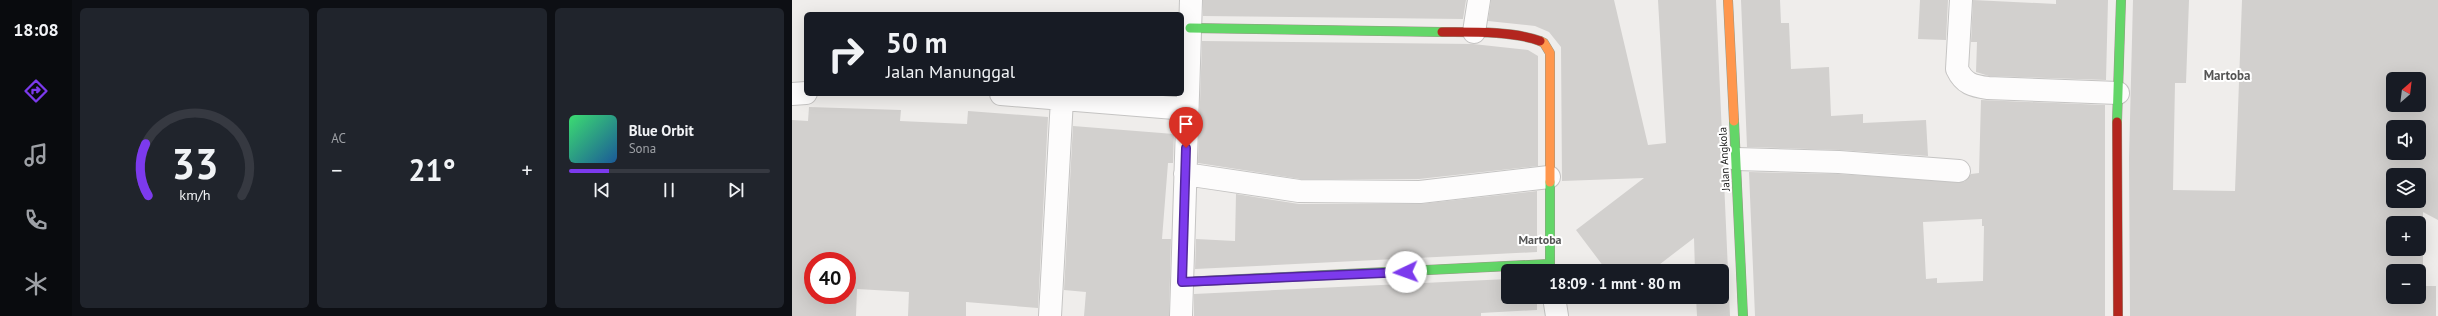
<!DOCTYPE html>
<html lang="id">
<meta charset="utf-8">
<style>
:root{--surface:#171b24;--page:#20242c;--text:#f1f3f6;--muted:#9ea1a6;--line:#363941;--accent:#7c3aed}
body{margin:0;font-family:"PT Sans",sans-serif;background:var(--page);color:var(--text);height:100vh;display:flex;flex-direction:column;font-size:15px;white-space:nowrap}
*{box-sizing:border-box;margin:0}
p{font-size:13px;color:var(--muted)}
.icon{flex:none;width:22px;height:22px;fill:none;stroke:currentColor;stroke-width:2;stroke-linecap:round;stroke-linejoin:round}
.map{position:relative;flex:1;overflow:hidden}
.panel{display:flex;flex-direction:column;gap:8px;padding:8px;background:#0d0f14;width:720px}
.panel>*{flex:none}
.banner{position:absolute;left:12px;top:12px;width:380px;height:84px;border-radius:6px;box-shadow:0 4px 16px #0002;background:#171b24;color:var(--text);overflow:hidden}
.needle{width:26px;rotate:28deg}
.fabs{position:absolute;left:1594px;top:72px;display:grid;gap:8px}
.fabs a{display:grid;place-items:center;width:40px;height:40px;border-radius:6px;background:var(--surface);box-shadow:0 4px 16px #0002;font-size:20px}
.speed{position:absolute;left:12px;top:252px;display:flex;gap:8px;font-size:20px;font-weight:700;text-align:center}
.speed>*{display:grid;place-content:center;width:52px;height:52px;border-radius:50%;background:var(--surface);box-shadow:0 4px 16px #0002;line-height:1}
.speed .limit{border:6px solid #d22;background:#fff;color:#111}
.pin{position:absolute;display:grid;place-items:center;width:34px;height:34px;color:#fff;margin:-41px -17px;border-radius:50% 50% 50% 0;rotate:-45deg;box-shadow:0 0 4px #0007}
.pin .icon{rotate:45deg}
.me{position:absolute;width:44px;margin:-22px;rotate:267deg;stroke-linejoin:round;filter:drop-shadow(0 0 3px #0008)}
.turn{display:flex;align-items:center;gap:14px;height:84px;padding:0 16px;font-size:18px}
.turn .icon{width:52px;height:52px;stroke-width:2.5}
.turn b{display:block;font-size:28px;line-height:34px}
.big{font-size:30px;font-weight:700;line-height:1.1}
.panel .widget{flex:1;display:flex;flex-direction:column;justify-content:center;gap:6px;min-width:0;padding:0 14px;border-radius:6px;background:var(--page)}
.panel .dial{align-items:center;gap:0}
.dial svg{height:104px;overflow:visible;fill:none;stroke:var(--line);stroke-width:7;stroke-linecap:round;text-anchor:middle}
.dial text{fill:var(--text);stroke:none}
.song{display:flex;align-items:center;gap:12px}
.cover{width:48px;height:48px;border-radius:6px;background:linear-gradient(135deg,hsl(140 70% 55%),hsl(210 70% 35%))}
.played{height:4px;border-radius:2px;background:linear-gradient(90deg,var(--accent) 20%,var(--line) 20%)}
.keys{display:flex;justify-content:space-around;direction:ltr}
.heat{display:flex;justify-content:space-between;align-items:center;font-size:22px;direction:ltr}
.panel .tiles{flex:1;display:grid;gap:8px;grid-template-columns:repeat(3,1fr)}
.trip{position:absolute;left:709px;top:264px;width:228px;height:40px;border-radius:6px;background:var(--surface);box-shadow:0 4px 16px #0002;font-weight:700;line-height:40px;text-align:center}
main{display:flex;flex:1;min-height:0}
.tabs{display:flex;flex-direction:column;width:72px;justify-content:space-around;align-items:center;background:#090b0e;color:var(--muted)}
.tabs .icon{width:28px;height:28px}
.tabs .current{color:var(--accent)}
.tabs b{font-size:18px;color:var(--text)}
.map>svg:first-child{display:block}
.building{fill:#d2d0ce;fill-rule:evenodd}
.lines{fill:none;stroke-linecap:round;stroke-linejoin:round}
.street-casing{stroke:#c5c4c3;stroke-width:24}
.fast-casing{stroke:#969784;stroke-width:10}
.slow-casing{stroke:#969784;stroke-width:10}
.jam-casing{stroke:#969784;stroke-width:10}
.street{stroke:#fdfcfc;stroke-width:22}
.fast{stroke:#63d668;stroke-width:9}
.slow{stroke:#ff974d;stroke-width:9}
.jam{stroke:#b3261e;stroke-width:9}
.route-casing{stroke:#51269a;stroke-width:10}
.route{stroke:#7c3aed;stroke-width:7}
.labels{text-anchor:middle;stroke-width:4;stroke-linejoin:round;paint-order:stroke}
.street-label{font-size:11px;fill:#212121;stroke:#fff}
.neighbourhood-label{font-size:12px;font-weight:bold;fill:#545454;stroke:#fff}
.quarter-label{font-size:13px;font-weight:bold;fill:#545454;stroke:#fff}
</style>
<main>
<nav class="tabs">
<b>18:08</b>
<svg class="icon current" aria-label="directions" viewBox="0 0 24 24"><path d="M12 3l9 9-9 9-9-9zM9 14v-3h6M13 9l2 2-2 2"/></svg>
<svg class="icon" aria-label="music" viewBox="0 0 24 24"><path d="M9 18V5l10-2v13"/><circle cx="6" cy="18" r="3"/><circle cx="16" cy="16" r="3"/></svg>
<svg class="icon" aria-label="phone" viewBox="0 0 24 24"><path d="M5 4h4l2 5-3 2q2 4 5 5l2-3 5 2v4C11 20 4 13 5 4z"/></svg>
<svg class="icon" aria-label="climate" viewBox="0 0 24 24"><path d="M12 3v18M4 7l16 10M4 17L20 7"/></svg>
</nav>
<section class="panel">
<div class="tiles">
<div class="widget dial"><svg viewBox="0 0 100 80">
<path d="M14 69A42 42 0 1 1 86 69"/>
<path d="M14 69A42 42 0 0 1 12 29" stroke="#7c3aed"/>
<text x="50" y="56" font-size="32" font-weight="700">33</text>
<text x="50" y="72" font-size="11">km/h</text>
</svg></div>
<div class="widget"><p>AC</p>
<div class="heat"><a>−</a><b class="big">21°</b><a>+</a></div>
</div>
<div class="widget">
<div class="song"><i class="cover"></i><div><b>Blue Orbit</b><p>Sona</p></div></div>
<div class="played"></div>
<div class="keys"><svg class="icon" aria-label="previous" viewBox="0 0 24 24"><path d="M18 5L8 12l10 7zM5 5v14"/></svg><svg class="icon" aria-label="pause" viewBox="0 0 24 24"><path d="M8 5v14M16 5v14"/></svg><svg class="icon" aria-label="next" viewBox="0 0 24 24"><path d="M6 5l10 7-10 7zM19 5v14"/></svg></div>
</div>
</div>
</section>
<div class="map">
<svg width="1646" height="316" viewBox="0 0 1646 316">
<rect width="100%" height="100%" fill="#efedeb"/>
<!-- building -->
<path class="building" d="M411,0H674L671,19L411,16Z
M699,0H822L856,145L874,143L866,0H924L938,316H905L904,297H930V271H903L902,238L859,271H815L784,230L852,178L770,181L769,47L757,32L743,26L696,21Z
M949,0H988L989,23H997L999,69L1037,67L1039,116L1071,114V123L1134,120L1136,156L1048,150L955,147Z
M1128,0H1156L1154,40L1126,39Z
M1181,0L1264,4V0H1316L1314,80L1197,76L1184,72L1185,42H1179Z
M1341,0H1397L1394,83H1383L1381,190L1443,191L1450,0H1646V220L1631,212V286H1644V316H1338L1337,158ZM1601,79H1627V105H1601ZM1601,127H1627V153H1601ZM1601,175H1627V201H1601ZM1601,223H1627V249H1601ZM1601,271H1627V297H1601Z
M410,41L681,44L736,50L746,56V166L627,179H508L406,163Z
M1189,100L1313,105V316H963L957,172L1046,174L1172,182L1179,174L1187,173ZM1190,219V226H1192L1191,281L1145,283V278L1134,279L1131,222Z
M17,107L109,110L108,121L175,124L176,111L256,117L246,308L174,302V316H116L117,292L65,289L64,316H0V120L16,121ZM21,261H55V295H21Z
M281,126L382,134L381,163H376L370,239H379L377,316H292L294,292L272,290Z
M745,191V252L403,269L404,239L443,241L444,194L507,204H628Z
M716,279V297H745V310L689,313V316H402V294Z"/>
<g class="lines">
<defs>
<path id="street" d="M1169,0L1165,69C1172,84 1181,86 1196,88L1326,93
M682,32L687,0
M0,94L14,93
M209,94L395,109
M944,159L1047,162L1167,171
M393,174L507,191L628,192L757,177
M762,297L765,316
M258,316L270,99
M389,316L399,0"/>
<path id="fast" d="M398,28L650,32
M942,121L951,316
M1325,122L1329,0
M758,182V271
M390,282L757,264"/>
<path id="slow" d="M936,0L942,121
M748,41L752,43L758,53V182"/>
<path id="jam" d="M650,32C680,32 721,31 748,41
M1325,122L1326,316"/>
</defs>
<!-- street casing -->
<use href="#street" class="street-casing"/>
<!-- fast casing -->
<use href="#fast" class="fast-casing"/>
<!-- slow casing -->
<use href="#slow" class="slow-casing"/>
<!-- jam casing -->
<use href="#jam" class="jam-casing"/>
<!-- street -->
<use href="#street" class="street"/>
<!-- fast -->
<use href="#fast" class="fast"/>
<!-- slow -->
<use href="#slow" class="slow"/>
<!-- jam -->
<use href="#jam" class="jam"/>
</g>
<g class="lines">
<defs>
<path id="route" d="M394,148L390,282L614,272"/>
</defs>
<!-- route casing -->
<use href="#route" class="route-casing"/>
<!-- route -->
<use href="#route" class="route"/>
</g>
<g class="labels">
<!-- street labels -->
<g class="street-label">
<text transform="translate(932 159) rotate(-93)" y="4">Jalan Angkola</text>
</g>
<!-- neighbourhood labels -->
<g class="neighbourhood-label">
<text x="748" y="244">Martoba</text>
</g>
<!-- quarter labels -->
<g class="quarter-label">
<text x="1435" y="80">Martoba</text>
</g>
</g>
</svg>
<div class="fabs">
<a><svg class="needle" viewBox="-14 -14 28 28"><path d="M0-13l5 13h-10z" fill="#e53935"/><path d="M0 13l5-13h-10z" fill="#9ea1a6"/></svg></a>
<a><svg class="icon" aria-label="sound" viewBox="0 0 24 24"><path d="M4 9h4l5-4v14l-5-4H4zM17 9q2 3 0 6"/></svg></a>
<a><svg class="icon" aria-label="layers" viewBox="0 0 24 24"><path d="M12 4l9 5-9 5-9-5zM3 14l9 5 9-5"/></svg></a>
<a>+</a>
<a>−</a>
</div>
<div class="speed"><div class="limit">40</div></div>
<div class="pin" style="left:394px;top:148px;background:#d93025"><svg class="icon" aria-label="arrive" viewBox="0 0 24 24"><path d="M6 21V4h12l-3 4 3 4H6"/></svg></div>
<svg class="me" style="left:614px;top:272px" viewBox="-20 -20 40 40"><circle r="19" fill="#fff"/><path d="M0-13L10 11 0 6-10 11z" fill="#7c3aed"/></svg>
<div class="trip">18:09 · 1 mnt · 80 m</div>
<div class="banner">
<div class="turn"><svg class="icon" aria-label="right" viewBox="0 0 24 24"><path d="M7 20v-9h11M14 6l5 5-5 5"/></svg><div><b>50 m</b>Jalan Manunggal</div></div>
</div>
</div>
</main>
